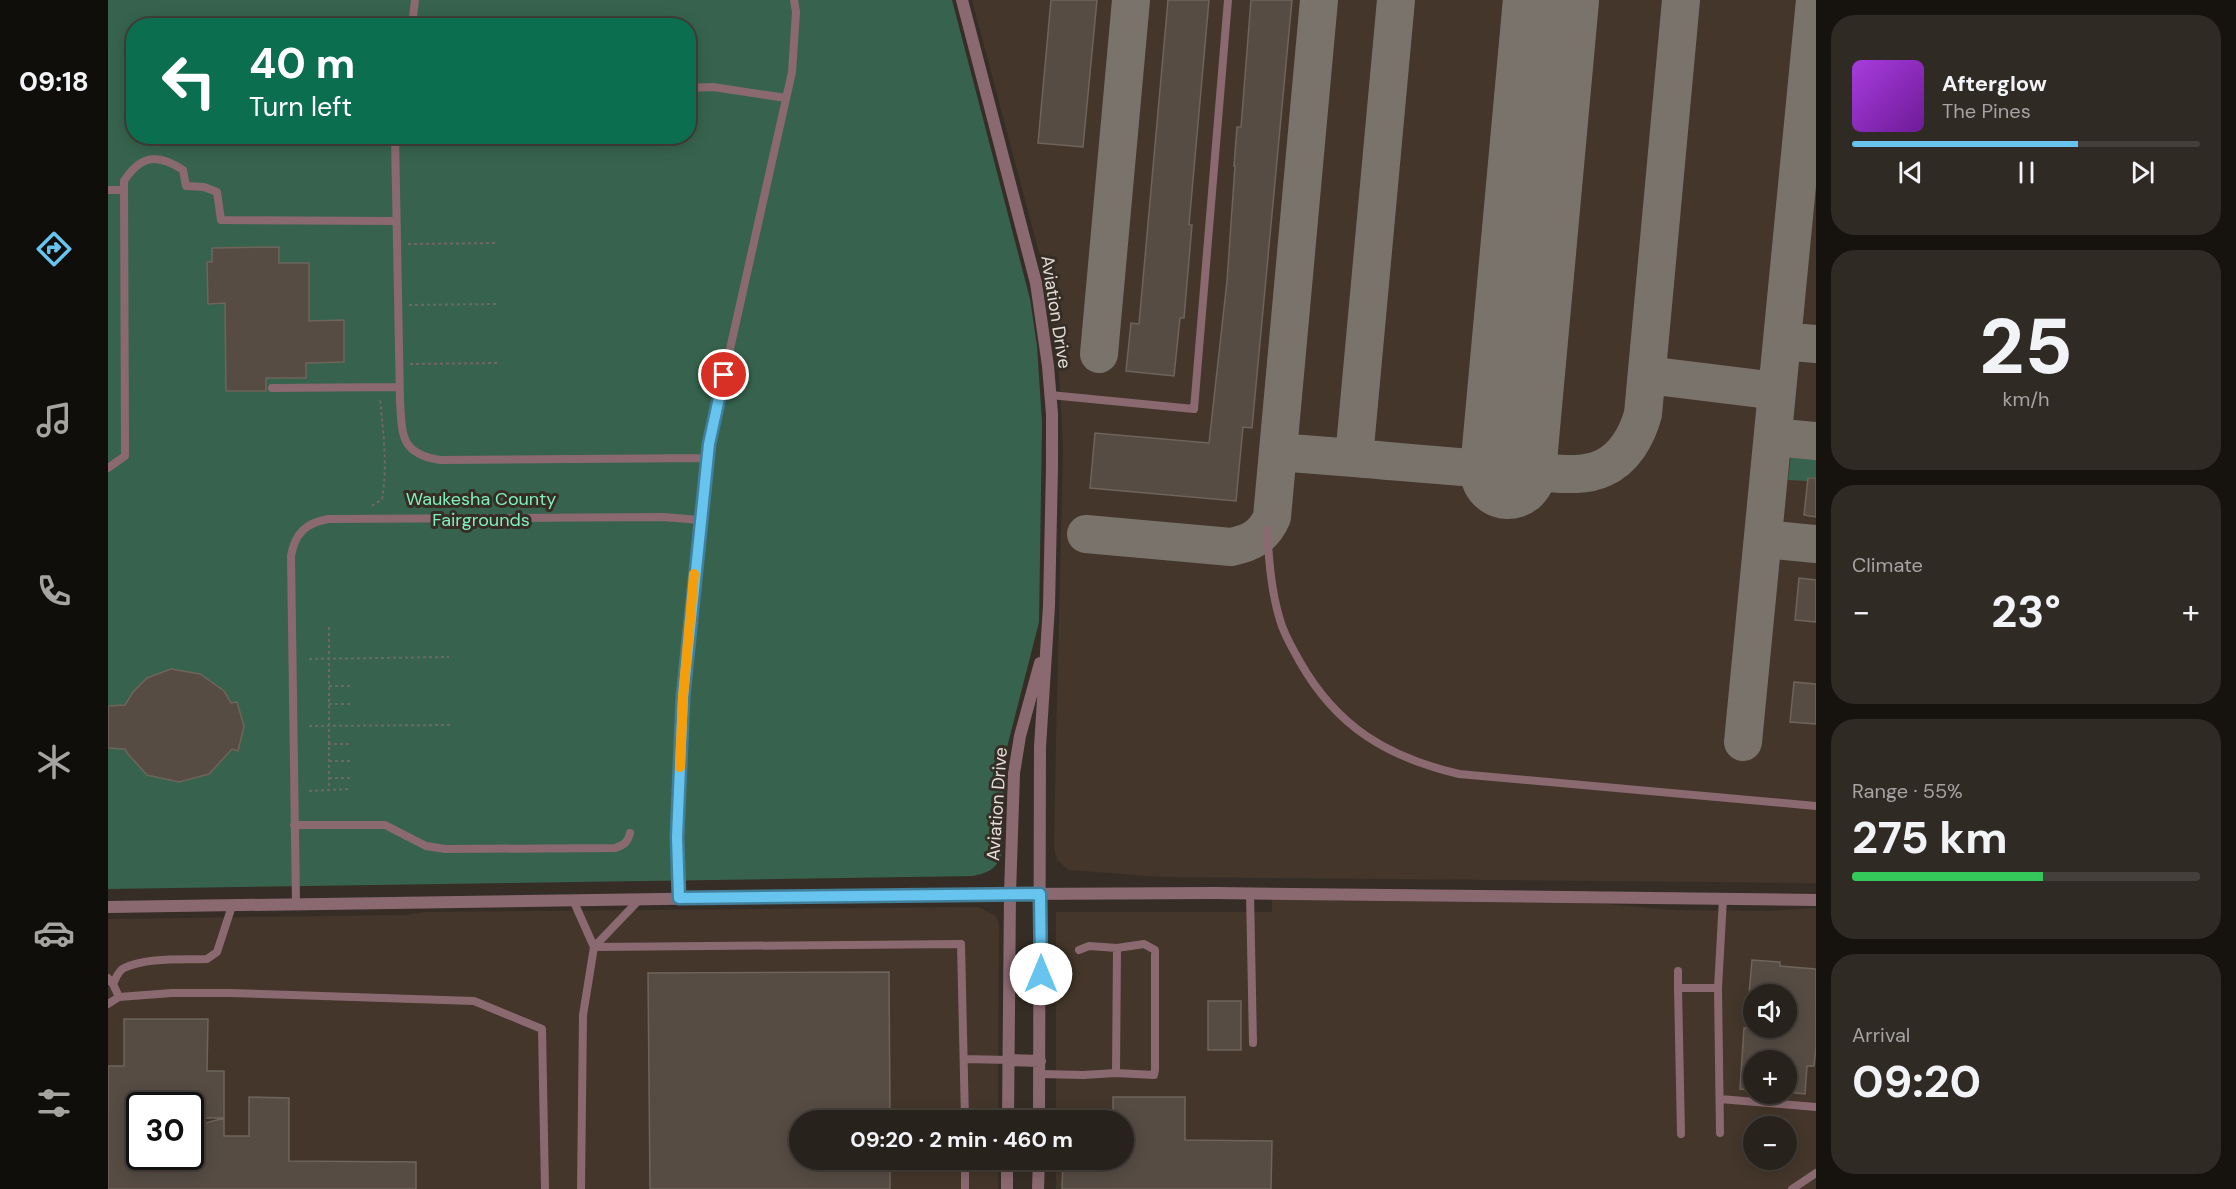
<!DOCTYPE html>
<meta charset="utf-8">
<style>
:root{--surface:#28221c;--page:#302a25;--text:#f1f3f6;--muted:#a5a4a3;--line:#443f3b;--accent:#66c4ef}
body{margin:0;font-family:"DM Sans",sans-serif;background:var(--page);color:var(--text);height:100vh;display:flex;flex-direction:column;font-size:22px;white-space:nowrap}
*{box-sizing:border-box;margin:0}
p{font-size:20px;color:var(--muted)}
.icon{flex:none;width:33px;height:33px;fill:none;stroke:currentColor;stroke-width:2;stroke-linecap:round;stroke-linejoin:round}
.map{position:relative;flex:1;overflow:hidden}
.sheet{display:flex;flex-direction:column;gap:15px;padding:15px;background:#16130f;width:420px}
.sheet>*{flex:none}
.hud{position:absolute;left:18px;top:18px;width:570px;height:126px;border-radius:24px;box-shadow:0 3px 15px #0003,0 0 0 2px var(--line);background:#0b6e4f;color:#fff;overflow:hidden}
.fabs{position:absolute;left:1635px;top:984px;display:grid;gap:12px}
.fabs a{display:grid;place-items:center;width:54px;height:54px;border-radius:50%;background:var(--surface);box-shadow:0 3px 15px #0003,0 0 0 2px var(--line);font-size:30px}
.speed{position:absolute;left:18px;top:1092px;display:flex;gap:12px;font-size:30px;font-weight:700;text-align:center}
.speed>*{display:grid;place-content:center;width:78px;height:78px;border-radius:50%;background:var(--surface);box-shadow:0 3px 15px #0003,0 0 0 2px var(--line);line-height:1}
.speed .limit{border:3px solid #111;border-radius:9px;background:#fff;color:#111}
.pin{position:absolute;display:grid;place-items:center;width:51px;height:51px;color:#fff;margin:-26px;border:3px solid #fff;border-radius:50%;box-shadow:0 2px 6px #0007}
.me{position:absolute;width:66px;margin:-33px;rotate:0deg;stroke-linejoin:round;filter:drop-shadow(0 0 4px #0008)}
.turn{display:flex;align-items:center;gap:21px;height:126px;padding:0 24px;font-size:27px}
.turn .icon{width:78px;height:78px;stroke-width:2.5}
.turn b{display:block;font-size:42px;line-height:51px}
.big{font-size:45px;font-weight:700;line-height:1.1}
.sheet .widget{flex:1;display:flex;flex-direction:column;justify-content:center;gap:9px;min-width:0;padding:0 21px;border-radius:24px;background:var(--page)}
.sheet .dial{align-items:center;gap:0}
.dial b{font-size:78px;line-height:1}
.song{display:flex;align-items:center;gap:18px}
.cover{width:72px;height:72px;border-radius:9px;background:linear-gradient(135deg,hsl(280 70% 55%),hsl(280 70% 35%))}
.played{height:6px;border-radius:3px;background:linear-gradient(90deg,var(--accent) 65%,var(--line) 65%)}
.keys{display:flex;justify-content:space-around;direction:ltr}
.heat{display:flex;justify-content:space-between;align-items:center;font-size:33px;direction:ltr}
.charge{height:9px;border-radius:4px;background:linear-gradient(90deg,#34c759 55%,var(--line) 0)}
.trip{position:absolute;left:681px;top:1110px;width:345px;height:60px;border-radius:30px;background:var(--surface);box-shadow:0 3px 15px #0003,0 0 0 2px var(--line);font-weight:700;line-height:60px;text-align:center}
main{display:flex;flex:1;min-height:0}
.tabs{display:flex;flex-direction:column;width:108px;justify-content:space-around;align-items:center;background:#100e0b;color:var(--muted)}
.tabs .icon{width:42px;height:42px}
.tabs .current{color:var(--accent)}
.tabs b{font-size:27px;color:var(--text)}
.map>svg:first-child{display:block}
.built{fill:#44362a;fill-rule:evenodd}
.green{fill:#37634e;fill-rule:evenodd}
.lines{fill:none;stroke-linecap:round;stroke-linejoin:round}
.taxiway{stroke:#7a736c;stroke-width:38}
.runway{stroke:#7a736c;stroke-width:96}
.building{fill:#564c44;stroke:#6e645b;stroke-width:1.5}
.path{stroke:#6f6861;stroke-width:2;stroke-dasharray:3 3;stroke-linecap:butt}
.service{stroke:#8b6971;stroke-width:8}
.minor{stroke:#8b6971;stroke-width:12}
.tertiary{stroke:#8b6971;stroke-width:12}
.route-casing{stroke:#427f9b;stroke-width:15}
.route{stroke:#66c4ef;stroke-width:10}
.slow{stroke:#f59e0b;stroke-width:10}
.labels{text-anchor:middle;stroke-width:6;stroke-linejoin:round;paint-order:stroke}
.street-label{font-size:18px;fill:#e4ded9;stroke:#362e26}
.park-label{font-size:18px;fill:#7ff1bd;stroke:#362e26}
</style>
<main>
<nav class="tabs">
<b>09:18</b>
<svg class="icon current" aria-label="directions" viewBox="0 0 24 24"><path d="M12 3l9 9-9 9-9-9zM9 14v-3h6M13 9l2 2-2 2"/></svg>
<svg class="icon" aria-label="music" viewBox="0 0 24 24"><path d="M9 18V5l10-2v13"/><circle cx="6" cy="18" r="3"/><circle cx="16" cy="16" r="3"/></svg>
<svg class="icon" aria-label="phone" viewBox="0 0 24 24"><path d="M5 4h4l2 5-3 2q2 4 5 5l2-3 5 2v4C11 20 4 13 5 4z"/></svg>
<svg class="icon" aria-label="climate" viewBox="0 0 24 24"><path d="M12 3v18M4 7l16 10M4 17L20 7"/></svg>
<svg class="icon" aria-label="car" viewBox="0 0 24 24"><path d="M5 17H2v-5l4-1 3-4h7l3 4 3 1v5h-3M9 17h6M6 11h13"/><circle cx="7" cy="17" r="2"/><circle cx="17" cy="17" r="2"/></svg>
<svg class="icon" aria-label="filters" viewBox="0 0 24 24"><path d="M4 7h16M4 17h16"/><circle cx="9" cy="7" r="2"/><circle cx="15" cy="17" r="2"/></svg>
</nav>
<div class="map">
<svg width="1708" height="1189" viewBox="0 0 1708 1189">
<rect width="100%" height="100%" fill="#362e26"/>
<!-- built -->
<path class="built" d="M864,0H1708V883L1053,877L961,870L949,860L946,848L948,741L955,447L951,374L944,310L934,264Z
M1164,899L1466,901L1563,910L1664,911L1708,908V1189H948V1160H1016V1120H948V912H1164ZM1646,994H1678V1028H1646ZM1646,1060H1678V1094H1646ZM1646,1126H1678V1160H1646Z
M870,907L888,916L891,925L890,1120H692V1160H890V1189H0V919L298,915L319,912ZM32,1106H82V1156H32Z"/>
<!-- green -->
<path class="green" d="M0,0H844L922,299L929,346L934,423L931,622L896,759L894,852C890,869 880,873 864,876L0,889ZM26,26H580V136H26Z
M1684,447L1708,449V477H1700L1699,481L1680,480Z"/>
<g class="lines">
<!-- taxiway -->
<path class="taxiway" d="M1288,0L1246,458C1306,463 1366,469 1426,472C1448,473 1474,478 1495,468C1516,459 1529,436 1535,414L1573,0
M1674,341L1708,344
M991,354L1023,0
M1539,375L1669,391
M1665,437L1708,441
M1170,452L1246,458
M978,534L1123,547C1143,543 1156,536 1164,517L1211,0
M1655,539L1708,544
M1635,742L1707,0"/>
<!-- runway -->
<path class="runway" d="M1400,471L1443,0"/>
</g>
<!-- building -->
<path class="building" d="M943,0H989L975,147L930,143Z
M1060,0H1101L1081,225H1084L1076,318H1072L1066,376L1018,371L1023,323L1031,324Z
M1143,0H1184L1144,428L1135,427L1128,501L982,488L987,433L1101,443L1119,281L1127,166H1126L1129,127H1133Z
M171,247V263H201V321L236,320V362L198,363V378H158V391H118L117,303L100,304L99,262H104V248Z
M1700,478H1708V517L1696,515Z
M1691,578L1708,580V622L1687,620Z
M63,669L92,674L116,691L123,703L129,702L136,726L130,751L124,749L101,774L71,782L39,775L20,754L17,749L0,748V706L17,705L25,692L39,678Z
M1686,682L1708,684V724L1682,722Z
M1644,960L1672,962V966L1708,969V1047L1706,1066H1699L1697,1094L1678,1092V1060H1646V1090L1632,1089L1636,1028H1678V994H1641Z
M781,972L782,1120H692V1160H782V1189H542L540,973Z
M1100,1001H1133V1050H1100Z
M16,1019H100L99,1071H116V1118H94V1112H82V1106H32V1117L20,1116V1143L32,1140V1156H82V1136H94V1124L116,1118V1136H141V1097L181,1098V1161L308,1162V1189H0V1066H16Z
M1005,1097H1077V1140L1164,1141L1163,1189H954L955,1160H1016V1120H1005Z"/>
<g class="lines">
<!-- path -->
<path class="path" d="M300,244L387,243
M301,305L388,304
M302,364L389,363
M264,506L274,499C280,466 275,432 272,399
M221,627V790
M201,659L341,657
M221,686H242
M221,704H243
M201,726L342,725
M220,744H243
M221,761H243
M221,778H243
M201,791L243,789"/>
<!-- service -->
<path class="service" d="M304,26L307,0
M580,88L605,87L678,98
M287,136L292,401C294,436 293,454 332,460L599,458
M0,190H16
M164,388L291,387
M942,395L1086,409L1120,0
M0,468L17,456L16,181C33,155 49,153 75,170L78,186L96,187L109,192L113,220L288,221
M1159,530C1161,560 1163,591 1172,620C1176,635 1185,649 1192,662C1229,727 1279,757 1351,774L1708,806
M186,825H277L318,846L337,849L507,848C516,845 520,842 522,833
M1142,893L1145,1043
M571,899L569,837L575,697L601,443L684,72L688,12L686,0
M465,900L486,947L532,899
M188,905L183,556C187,533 198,523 220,519L555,517L592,520
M1570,971V988
M0,978L5,984L11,997L0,1004
M5,984C8,978 10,971 16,968C39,957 74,960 99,959L109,952L124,906
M11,997L64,993H123L366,1001L434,1029L437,1189
M856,1059L901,1060
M1008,1073L1009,948
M932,1074L975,1075L1008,1073L1046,1075L1047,1070V950L1036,944L1009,948L981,946L971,950
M1612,1099L1708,1107
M1612,1133L1610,988L1615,899
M1573,1134L1570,988H1610
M857,1160V1189
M473,1189L475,1015L486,947L853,944L857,1120
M1684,1189L1708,1173"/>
<!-- minor -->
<path class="minor" d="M854,0L928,283L940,366L944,414V467L941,606L932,747L931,1120
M901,1060L932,1061
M900,1120L902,894L906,773L912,736L932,663
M899,1189V1160
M930,1189L931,1160"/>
<!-- tertiary -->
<path class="tertiary" d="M0,907L902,894L1107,893L1708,900"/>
</g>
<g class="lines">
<defs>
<path id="route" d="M616,375L601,444L575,697L569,837L571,898L932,894L933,974"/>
</defs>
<!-- route casing -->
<use href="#route" class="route-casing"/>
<!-- route -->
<use href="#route" class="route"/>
<!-- slow -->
<path class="slow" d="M572,767L575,697L586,574"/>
</g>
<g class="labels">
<!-- street labels -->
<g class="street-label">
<text transform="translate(948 312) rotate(81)" y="6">Aviation Drive</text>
<text transform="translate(889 804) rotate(-86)" y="6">Aviation Drive</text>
</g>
<!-- park labels -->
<g class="park-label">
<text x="373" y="505">Waukesha County<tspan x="373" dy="21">Fairgrounds</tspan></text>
</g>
</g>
</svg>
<div class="fabs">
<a><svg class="icon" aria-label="sound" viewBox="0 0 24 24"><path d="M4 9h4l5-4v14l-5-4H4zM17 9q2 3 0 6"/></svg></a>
<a>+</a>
<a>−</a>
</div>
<div class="speed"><div class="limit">30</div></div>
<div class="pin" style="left:616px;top:375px;background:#d93025"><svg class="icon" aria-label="arrive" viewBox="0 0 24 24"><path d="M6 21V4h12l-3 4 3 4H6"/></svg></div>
<svg class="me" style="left:933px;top:974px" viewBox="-20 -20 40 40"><circle r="19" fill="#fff"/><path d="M0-13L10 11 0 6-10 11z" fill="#66c4ef"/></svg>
<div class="trip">09:20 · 2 min · 460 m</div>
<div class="hud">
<div class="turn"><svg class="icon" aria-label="left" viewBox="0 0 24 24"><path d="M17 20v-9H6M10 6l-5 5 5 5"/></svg><div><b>40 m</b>Turn left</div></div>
</div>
</div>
<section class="sheet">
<div class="widget">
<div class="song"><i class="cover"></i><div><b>Afterglow</b><p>The Pines</p></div></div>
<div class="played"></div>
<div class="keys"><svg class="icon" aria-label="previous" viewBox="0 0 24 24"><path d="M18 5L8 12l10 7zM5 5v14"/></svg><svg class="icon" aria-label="pause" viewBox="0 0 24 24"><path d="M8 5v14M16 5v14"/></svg><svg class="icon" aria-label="next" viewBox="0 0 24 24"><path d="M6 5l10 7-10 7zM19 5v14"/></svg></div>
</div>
<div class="widget dial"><b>25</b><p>km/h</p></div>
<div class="widget"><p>Climate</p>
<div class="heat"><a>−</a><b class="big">23°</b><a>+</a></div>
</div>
<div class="widget"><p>Range · 55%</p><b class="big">275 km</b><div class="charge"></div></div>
<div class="widget"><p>Arrival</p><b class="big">09:20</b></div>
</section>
</main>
